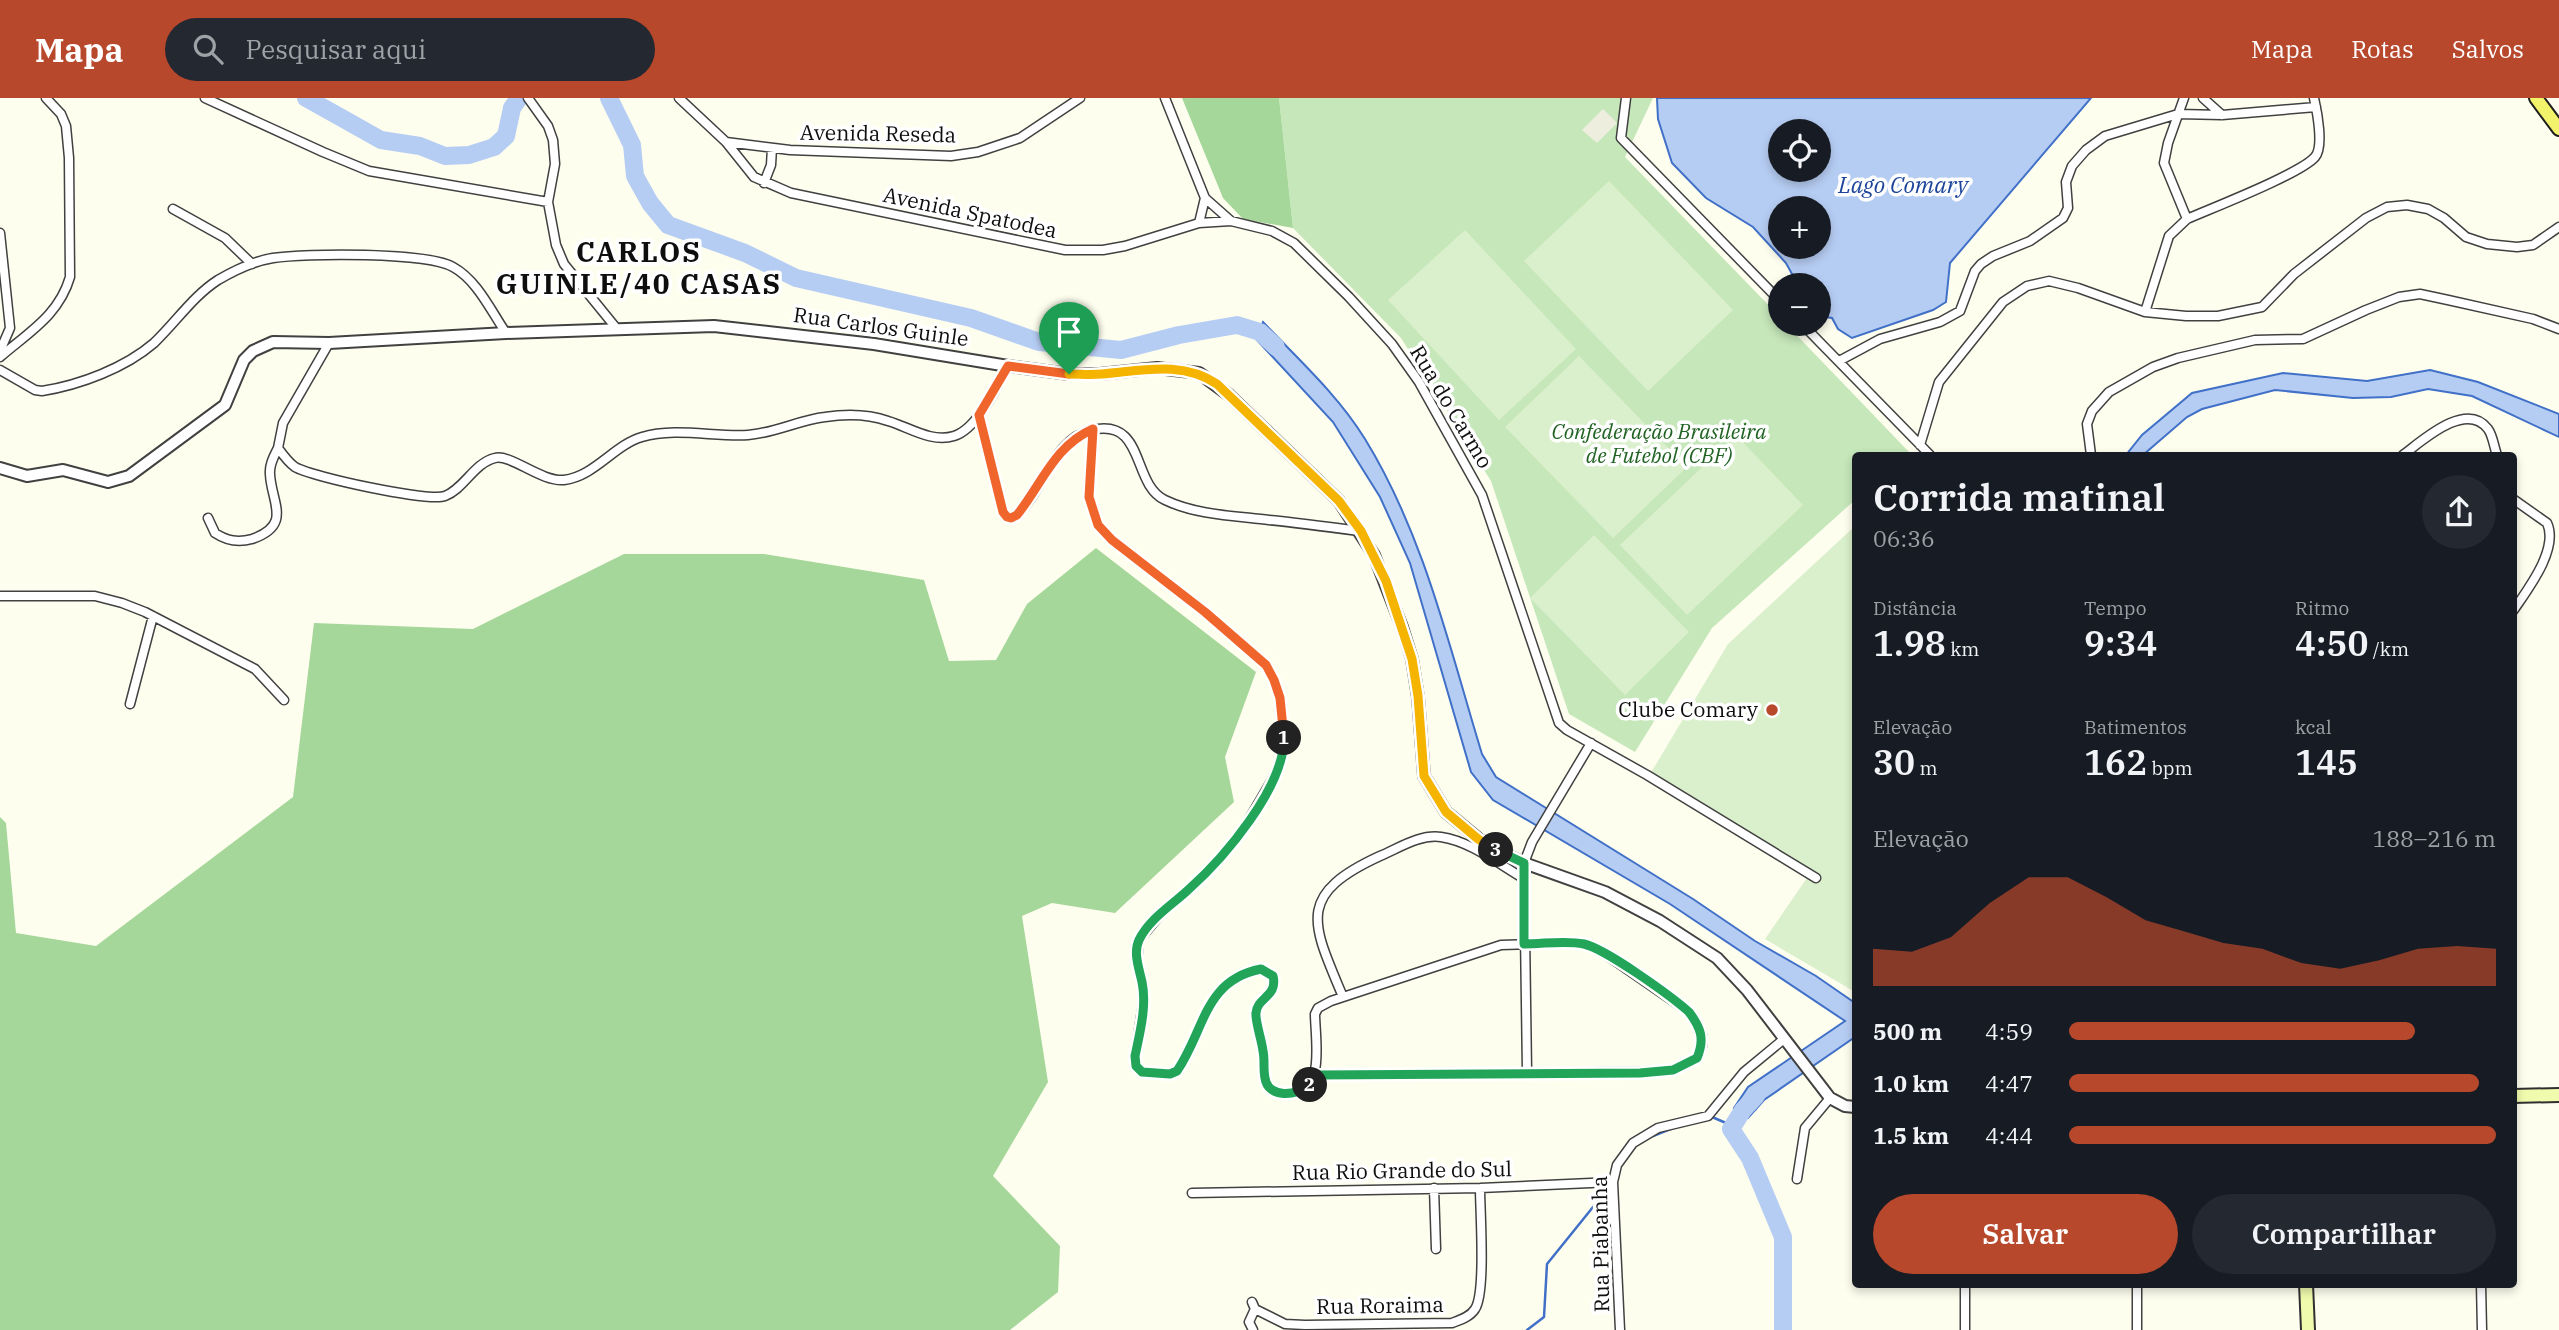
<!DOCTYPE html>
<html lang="pt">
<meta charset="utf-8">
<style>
:root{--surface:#171b24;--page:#242831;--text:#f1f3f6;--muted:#9ea1a6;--accent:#b8482c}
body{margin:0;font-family:"IBM Plex Serif",serif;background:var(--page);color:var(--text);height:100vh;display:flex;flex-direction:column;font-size:26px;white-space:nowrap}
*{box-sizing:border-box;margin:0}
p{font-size:23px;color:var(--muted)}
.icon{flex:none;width:38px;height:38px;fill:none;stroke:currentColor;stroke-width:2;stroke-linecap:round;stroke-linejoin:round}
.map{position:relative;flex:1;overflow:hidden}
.panel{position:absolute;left:1852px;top:354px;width:665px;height:836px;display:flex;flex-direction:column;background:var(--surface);border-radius:7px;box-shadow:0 4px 10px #0003}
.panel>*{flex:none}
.fabs{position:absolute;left:1768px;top:21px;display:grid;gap:14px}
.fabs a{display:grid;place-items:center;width:63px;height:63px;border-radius:50%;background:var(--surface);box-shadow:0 4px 10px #0003;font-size:35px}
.pin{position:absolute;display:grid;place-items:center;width:60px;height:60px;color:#fff;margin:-72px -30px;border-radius:50% 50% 50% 0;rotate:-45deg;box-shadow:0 0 7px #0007}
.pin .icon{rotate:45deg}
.km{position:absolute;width:35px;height:35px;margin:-18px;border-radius:50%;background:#222;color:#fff;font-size:19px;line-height:35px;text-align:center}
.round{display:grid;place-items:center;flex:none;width:74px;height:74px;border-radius:37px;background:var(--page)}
.summary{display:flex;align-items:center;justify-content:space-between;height:119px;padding:0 21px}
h1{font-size:38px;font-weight:600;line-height:52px}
.stats{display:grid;grid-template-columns:repeat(3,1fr);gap:10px;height:119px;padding:7px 21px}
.stats div{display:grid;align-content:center}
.stats b{font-size:35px;font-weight:600}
.stats small{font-size:19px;font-weight:400}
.stats p{font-size:19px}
.chart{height:196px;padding:14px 21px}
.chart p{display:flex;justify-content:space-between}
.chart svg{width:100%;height:126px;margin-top:7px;fill:var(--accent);opacity:.7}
.primary-button{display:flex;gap:14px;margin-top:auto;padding:14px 21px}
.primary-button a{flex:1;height:80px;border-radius:42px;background:var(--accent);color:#fff;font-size:28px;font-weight:600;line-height:80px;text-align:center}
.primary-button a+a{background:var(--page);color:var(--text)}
ul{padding:0 21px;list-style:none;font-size:23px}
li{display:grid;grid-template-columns:112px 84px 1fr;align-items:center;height:52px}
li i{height:18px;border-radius:9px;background:var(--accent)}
header{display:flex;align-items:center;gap:42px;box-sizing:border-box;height:98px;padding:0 35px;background:var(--accent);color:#fff}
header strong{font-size:33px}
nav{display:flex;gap:38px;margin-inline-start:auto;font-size:24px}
.search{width:490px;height:63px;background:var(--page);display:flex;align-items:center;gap:18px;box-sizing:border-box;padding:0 24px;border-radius:38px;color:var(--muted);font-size:26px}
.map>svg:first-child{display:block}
.green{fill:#c6e7ba}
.forest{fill:#a6d79a}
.pitch{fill:#daefcb}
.plaza{fill:#eeeede}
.water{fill:#b6cdf3;stroke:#4070c7;stroke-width:2;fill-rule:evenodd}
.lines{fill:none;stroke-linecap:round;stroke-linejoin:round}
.stream{stroke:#4070c7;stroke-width:2.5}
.river{stroke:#b6cdf3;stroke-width:18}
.minor-casing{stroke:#414141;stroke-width:11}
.tertiary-casing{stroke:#414141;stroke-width:14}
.secondary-casing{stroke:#303030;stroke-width:16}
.primary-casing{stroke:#1f1f1f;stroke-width:16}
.minor{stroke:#fff;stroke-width:8}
.tertiary{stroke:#fff;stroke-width:10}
.secondary{stroke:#f1fbad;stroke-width:12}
.primary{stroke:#f2f26b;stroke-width:12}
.split-1-casing{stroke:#fff;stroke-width:14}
.split-2-casing{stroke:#fff;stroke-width:14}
.split-3-casing{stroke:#fff;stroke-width:14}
.split-4-casing{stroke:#fff;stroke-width:14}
.split-1{stroke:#f0652b;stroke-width:9}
.split-2{stroke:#22a559;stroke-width:9}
.split-3{stroke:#22a559;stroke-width:9}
.split-4{stroke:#f5b400;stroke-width:9}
.poi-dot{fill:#b8482c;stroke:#fff;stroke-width:2.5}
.labels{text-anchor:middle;stroke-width:7;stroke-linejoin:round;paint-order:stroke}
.street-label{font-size:21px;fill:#0e0e0e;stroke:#fff}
.park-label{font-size:21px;font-style:italic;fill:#216323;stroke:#fff}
.poi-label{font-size:21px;fill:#0e0e0e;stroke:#fff;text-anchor:end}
.water-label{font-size:23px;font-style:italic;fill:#1c449a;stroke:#fff}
.district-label{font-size:28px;font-weight:bold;letter-spacing:2px;fill:#0e0e0e;stroke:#fff}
</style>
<header>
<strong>Mapa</strong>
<div class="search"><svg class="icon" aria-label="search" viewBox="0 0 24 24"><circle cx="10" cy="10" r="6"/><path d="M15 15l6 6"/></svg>Pesquisar aqui</div>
<nav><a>Mapa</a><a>Rotas</a><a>Salvos</a></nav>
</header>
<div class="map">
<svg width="2559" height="1232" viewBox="0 0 2559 1232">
<rect width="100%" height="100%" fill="#fefeef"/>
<path class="green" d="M1279 0H1653L1625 59 1780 219V226H1786L1909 354 1905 357H1855V402L1712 530 1635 654 1569 616 1491 383 1401 240 1293 130Z"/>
<path class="forest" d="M1182 0H1279L1293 130 1243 121 1223 100Z
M1096 450 1256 574 1225 659 1234 704 1115 815 1052 805 1022 818 1048 984 993 1078 1060 1148 1058 1194 1010 1232H0V719L6 725 16 835 96 848 293 699 314 525 473 531 624 456H764L924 482 949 563 996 562 1027 506Z"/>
<path class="pitch" d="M1609 83 1733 212 1648 293 1524 163Z
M1465 132 1576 251 1499 322 1388 202Z
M1579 258 1687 369 1613 440 1505 329Z
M1736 337 1803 407 1687 517 1620 447Z
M1855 428V894L1765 841 1809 777 1649 678 1728 546Z
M1594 437 1689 534 1625 597 1530 500Z"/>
<path class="plaza" d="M1603 11 1617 25 1597 45 1582 32Z"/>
<path class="water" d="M1657 0H2091L1950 165 1946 204 1933 212 1852 240 1838 231 1832 220 1818 218V187H1798L1786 165 1753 129 1706 100 1672 65 1658 21ZM1818 33V72H1780V33ZM1818 110V149H1780V110Z
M1263 224C1298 261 1338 297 1365 341 1424 437 1449 548 1482 656L1496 679 1693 801 1755 843 1816 878 1855 905V939L1764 1002 1748 1020 1734 1010 1748 989 1845 923 1670 806 1493 702 1471 674 1410 465 1380 399 1333 324 1256 241Z
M2430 272 2478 284 2559 316V339L2472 298 2428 291 2391 299 2353 300 2275 292 2202 311 2187 319 2143 357H2126L2142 337 2192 295 2283 275 2367 283Z"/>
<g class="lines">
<path class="stream" d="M1712 1019 1726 1025 1731 1031
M1653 1038 1673 1030
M1527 1232 1544 1219 1547 1166 1610 1088"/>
<path class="river" d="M306 0 381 42 420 48 445 58 469 57 494 49 506 38 512 10 519 0
M609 0 632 47 635 78 650 105 668 127 745 155 796 180 971 220 1039 244 1121 252 1179 237 1237 227 1260 234 1276 249
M1756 998 1743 1012 1731 1031 1750 1060 1783 1139V1232"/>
<defs>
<path id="minor" d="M205 0 323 54 369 73 548 104
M528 0 548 28 553 42 555 66 548 104 556 147 564 166 617 231
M679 0 726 44 790 52 951 58 978 54 1020 40 1080 0
M1165 0 1205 100 1231 123 1272 133 1294 145 1349 199 1392 246 1419 284 1482 397 1559 625 1567 632 1647 677 1816 780
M1626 0 1621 40 1780 203
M2203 0 2222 17
M726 44 754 79 791 95 1065 152H1103L1125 148 1199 125 1205 100
M764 85 771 67 772 50
M173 111 225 140 252 166
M2187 121C2212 110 2300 76 2315 59 2324 49 2317 13 2314 0
M1199 125 1231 123
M0 135 10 230 0 253
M2145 214 2169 138 2187 121 2164 65 2168 45 2184 0
M1802 226 1930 357
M329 245 283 325 278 350C283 357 288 364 295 369 312 379 428 404 445 398 464 391 474 365 495 360 511 356 541 384 564 382 595 378 614 347 642 339 675 329 714 339 748 337 775 335 799 322 825 319 846 316 868 316 888 323 909 329 931 345 954 338 977 331 997 289 1008 268
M0 259C29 234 59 217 70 179L69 60 66 28 61 16 46 0
M1839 263 1880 241 1940 224 1960 213 1975 173 1981 166 1993 158 2030 143 2063 120 2068 110 2066 84 2072 68 2086 52 2105 38 2178 16 2222 17 2316 9
M0 272 35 292 42 293C80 287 125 270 154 245 176 224 193 198 218 182 235 172 254 163 273 160 305 155 427 154 453 169 477 182 491 213 506 235
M979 317 1003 414 1007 419 1011 420C1041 405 1049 341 1092 332 1146 320 1131 386 1165 402 1196 417 1236 418 1269 422 1299 425 1329 429 1359 433
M1093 331 1089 399 1098 427 1112 442 1205 515 1266 567 1274 582 1280 601 1284 632 1281 662 1272 682 1238 740 1188 792 1160 817 1139 842 1137 862 1144 900 1135 958 1136 968 1142 973C1151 975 1166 979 1174 974 1181 971 1184 963 1187 957 1206 918 1211 880 1261 871L1273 878C1278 899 1257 898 1256 914 1255 922 1261 943 1263 951 1267 968 1258 993 1282 995 1289 996 1297 995 1303 992 1323 982 1315 935 1315 916L1318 910 1331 903 1501 847 1571 845 1587 847 1605 856 1689 914 1698 927 1702 937V948L1697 960 1673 972 1640 974 1316 977
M1920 347 1939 284 2003 204 2027 188 2049 183 2078 190 2145 214 2186 218H2218L2262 209 2294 176 2366 120 2387 109 2407 107 2428 111 2444 120 2466 139 2487 146 2517 149 2533 147 2559 129
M2091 357 2087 326 2092 313 2109 294 2153 269 2178 260 2255 242 2303 241 2366 212 2399 199 2420 196 2448 202 2533 221 2559 231
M2403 357C2422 343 2466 302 2488 331 2493 338 2494 349 2497 357
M2513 401 2547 425C2559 451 2528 491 2513 513
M208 420 215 435C227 443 238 445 252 441 293 427 271 404 270 376 269 367 274 358 278 350
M0 498H95L122 505 145 514 255 571 284 602
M130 606 153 518
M1343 899C1312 825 1295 797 1380 758 1399 750 1420 736 1441 739 1470 743 1499 766 1523 780
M1527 974 1524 765 1532 744 1591 645
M1797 1081 1805 1030 1830 1000
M1434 1090 1436 1151
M1192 1095 1480 1090 1613 1084
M1965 1186V1232
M2137 1186V1232
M2481 1186 2482 1232
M1252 1204 1255 1211 1285 1226 1305 1227 1452 1225C1460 1222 1470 1219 1475 1211 1486 1195 1480 1113 1480 1090
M1253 1232 1249 1224 1255 1211
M1620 1232 1613 1084 1617 1067 1633 1045 1658 1030 1708 1018 1744 974 1784 941"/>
<path id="tertiary" d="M0 370 27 378 63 372 108 384 129 378 225 307 244 262 253 253 273 244 329 245 506 235 714 228 874 246 1008 268 1069 276H1100L1157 270 1199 275 1229 297 1339 403 1374 457 1402 529 1412 561 1418 599 1424 678 1446 714 1487 748 1524 765 1605 794 1660 823 1717 860 1747 892 1830 1000 1845 1008 1855 1009"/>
<path id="secondary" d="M2513 998 2559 997
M2306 1186 2308 1232"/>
<path id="primary" d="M2536 0 2559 31"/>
</defs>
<use href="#minor" class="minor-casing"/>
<use href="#tertiary" class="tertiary-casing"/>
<use href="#secondary" class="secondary-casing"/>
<use href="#primary" class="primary-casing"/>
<use href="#minor" class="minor"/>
<use href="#tertiary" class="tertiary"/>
<use href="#secondary" class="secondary"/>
<use href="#primary" class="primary"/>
</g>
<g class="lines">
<defs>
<path id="split-1" d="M1069 276 1008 268 979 317 1003 414 1007 419 1011 420 1017 417C1042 386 1054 348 1093 331L1089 399 1098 427 1112 442 1205 514 1266 567 1274 582 1280 600 1284 640"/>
<path id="split-2" d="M1284 640C1284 690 1224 760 1188 792 1172 807 1149 821 1139 842 1133 855 1139 870 1142 884 1147 908 1140 934 1135 958L1136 968 1142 974 1170 976 1177 973C1205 932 1204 882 1261 871L1273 878C1278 899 1257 899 1256 915 1255 923 1262 943 1263 953 1265 962 1263 971 1265 980 1268 1001 1297 998 1310 987"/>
<path id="split-3" d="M1310 987 1315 977 1640 975 1673 972 1697 960C1705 941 1701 930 1689 914 1671 898 1606 851 1584 846 1565 842 1544 846 1524 846V765L1496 752"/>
<path id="split-4" d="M1069 276C1080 276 1091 277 1102 276 1141 273 1182 262 1217 286L1339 403 1361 433 1386 483 1412 561 1418 598 1424 678 1446 714 1478 741 1496 752"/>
</defs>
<use href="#split-1" class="split-1-casing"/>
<use href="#split-2" class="split-2-casing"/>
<use href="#split-3" class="split-3-casing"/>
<use href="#split-4" class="split-4-casing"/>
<use href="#split-1" class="split-1"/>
<use href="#split-2" class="split-2"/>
<use href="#split-3" class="split-3"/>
<use href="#split-4" class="split-4"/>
</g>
<circle class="poi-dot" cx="1772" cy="612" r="7"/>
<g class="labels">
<g class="street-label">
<text transform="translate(878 36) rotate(1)" y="7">Avenida Reseda</text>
<text transform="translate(970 115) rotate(12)" y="7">Avenida Spatodea</text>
<text transform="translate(881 229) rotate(8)" y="7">Rua Carlos Guinle</text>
<text transform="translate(1451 309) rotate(59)" y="7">Rua do Carmo</text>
<text transform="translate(1402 1073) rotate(-1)" y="7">Rua Rio Grande do Sul</text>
<text transform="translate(1601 1146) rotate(-91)" y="7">Rua Piabanha</text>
<text transform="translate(1380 1208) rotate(-1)" y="7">Rua Roraima</text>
</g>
<g class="park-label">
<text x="1659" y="341">Confederação Brasileira<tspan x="1659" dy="24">de Futebol (CBF)</tspan></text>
</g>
<g class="poi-label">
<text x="1758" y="619">Clube Comary</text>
</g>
<g class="water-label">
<text x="1903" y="95">Lago Comary</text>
</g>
<g class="district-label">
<text x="639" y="164">CARLOS<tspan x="639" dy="32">GUINLE/40 CASAS</tspan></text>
</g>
</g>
</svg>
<div class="fabs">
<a><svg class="icon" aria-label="locate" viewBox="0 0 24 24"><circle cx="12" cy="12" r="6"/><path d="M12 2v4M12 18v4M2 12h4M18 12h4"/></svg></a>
<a>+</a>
<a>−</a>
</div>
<div class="pin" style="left:1069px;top:276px;background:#1e9e55"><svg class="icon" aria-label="arrive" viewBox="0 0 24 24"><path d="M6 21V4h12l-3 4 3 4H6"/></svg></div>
<b class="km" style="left:1284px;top:640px">1</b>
<b class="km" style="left:1310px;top:987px">2</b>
<b class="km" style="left:1496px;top:752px">3</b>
<section class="panel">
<div class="summary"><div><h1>Corrida matinal</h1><p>06:36</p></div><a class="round"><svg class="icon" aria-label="share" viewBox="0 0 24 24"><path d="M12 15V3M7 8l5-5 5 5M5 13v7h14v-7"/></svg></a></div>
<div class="stats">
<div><p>Distância</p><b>1.98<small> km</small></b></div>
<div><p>Tempo</p><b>9:34</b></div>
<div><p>Ritmo</p><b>4:50<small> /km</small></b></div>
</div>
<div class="stats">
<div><p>Elevação</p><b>30<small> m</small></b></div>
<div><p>Batimentos</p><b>162<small> bpm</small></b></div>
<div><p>kcal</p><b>145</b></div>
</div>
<div class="chart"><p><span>Elevação</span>188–216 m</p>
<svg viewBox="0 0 160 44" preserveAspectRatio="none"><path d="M0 44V31L10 32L20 27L30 15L40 6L50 6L60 13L70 21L80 25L90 29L100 31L110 36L120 38L130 35L140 31L150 30L160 31V44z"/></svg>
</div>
<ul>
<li><b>500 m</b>4:59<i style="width:81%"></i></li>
<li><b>1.0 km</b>4:47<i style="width:96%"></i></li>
<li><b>1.5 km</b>4:44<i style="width:100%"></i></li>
</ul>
<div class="primary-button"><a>Salvar</a><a>Compartilhar</a></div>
</section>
</div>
